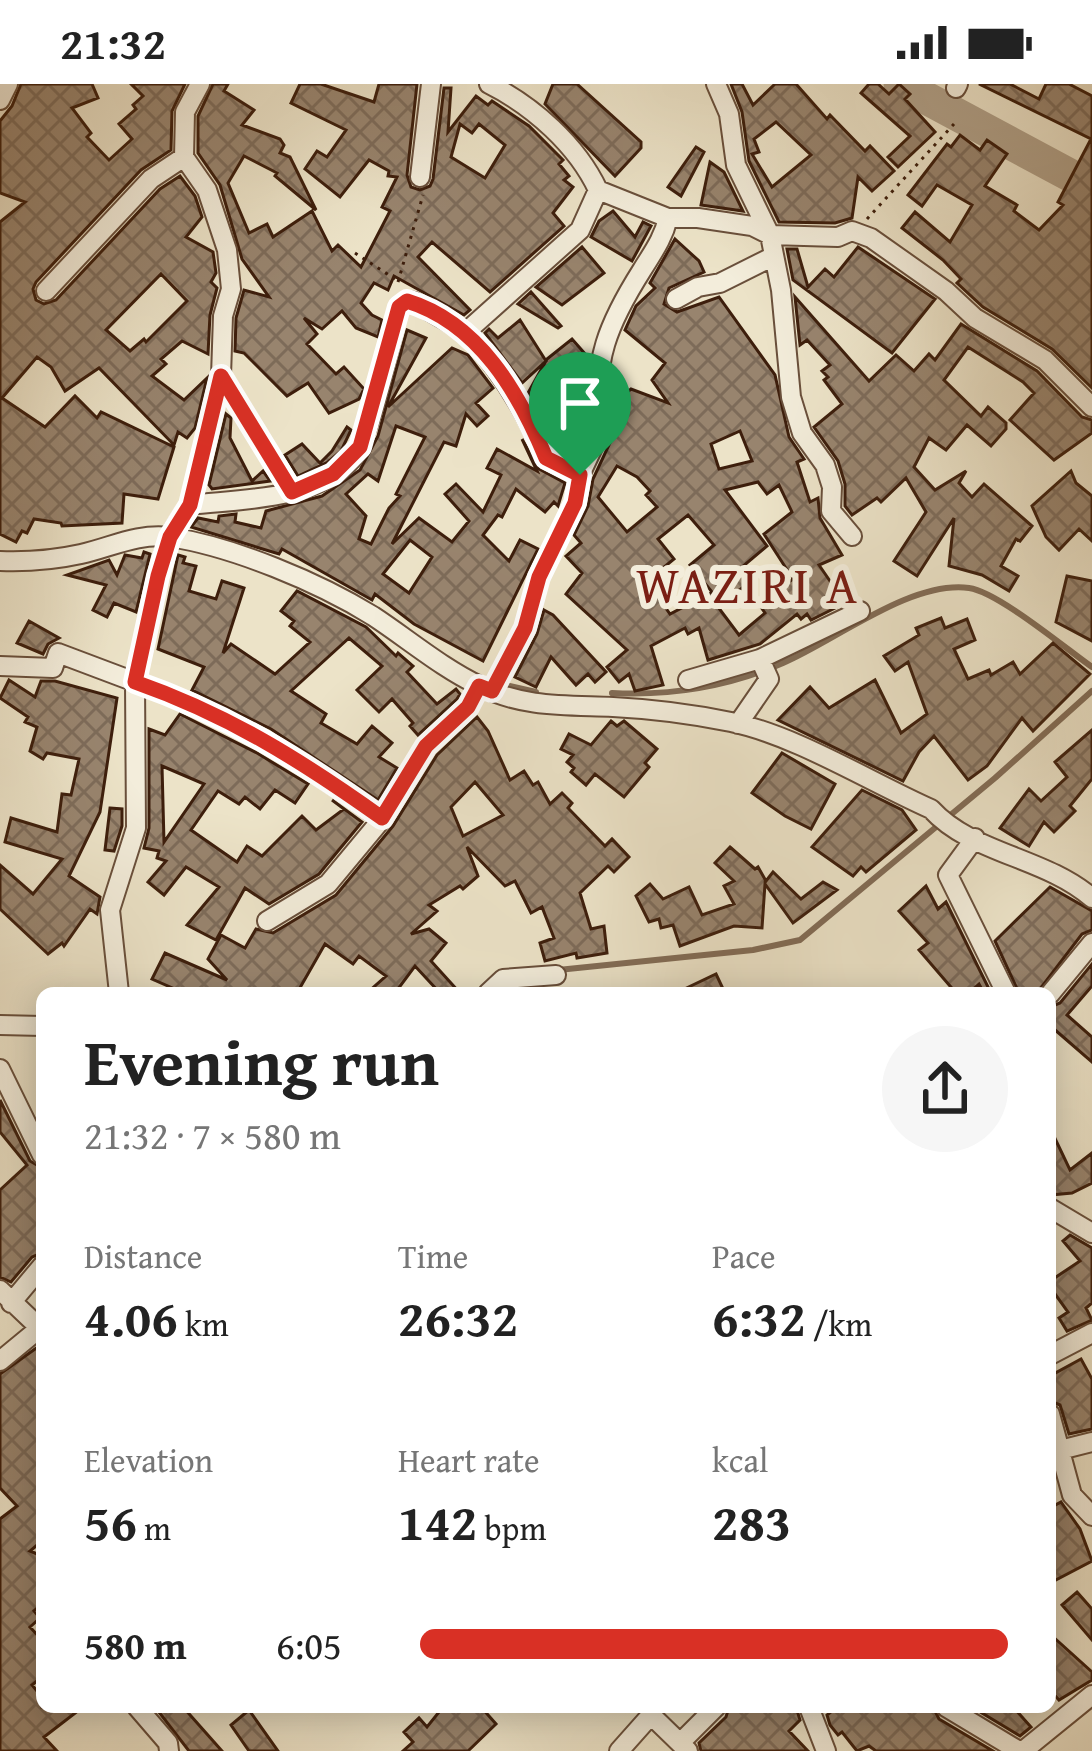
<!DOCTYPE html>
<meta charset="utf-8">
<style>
:root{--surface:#fff;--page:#f6f6f6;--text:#222;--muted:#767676;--accent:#d93025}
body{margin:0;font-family:"Gentium Book Plus",serif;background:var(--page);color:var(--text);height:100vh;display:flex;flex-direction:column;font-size:45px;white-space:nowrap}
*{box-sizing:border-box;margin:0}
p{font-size:39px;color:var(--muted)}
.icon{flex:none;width:66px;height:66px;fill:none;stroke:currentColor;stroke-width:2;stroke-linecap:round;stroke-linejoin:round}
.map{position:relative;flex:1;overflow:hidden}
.sheet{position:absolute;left:36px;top:903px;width:1020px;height:726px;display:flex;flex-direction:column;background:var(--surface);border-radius:18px;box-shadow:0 6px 30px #0003}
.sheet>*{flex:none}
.pin{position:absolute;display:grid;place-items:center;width:102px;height:102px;color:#fff;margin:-123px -51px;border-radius:50% 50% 50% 0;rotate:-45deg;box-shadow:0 0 12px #0007}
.pin .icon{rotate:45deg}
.round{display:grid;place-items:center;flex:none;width:126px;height:126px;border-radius:63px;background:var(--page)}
.head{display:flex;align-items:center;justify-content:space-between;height:204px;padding:0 48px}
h1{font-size:66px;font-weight:700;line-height:90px}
.stats{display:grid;grid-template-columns:repeat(3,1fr);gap:18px;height:204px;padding:12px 48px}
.stats div{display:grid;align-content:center}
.stats b{font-size:51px;font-weight:700}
.stats small{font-size:33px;font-weight:400}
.stats p{font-size:33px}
ul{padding:0 48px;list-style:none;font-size:39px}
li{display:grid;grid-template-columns:192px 144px 1fr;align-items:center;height:90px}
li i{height:30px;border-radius:15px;background:var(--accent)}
.status{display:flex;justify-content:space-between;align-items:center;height:84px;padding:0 60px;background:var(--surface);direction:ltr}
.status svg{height:33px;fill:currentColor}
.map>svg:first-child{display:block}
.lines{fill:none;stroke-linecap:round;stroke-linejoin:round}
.stream{stroke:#826c56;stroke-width:6}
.river{stroke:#b0a088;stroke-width:33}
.building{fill:url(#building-cross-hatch);stroke:#3d1e0c;stroke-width:3;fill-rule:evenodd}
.minor-casing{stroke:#694f3b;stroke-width:22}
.path{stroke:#3d1e0c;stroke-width:3;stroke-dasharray:3 6;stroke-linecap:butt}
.minor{stroke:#f3eddb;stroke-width:18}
.route-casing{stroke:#fff;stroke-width:24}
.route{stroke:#d93025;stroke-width:15}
.labels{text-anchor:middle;stroke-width:12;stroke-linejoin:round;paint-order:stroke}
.neighbourhood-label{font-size:51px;letter-spacing:3px;fill:#7a1f14;stroke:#f3eddb}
</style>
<div class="status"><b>21:32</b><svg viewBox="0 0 49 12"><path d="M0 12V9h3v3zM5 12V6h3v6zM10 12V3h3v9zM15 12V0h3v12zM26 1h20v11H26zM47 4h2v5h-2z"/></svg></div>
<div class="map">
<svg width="1092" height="1667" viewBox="0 0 1092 1667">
<defs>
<pattern id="building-cross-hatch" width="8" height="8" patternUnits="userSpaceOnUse" patternTransform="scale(3)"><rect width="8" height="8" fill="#98846e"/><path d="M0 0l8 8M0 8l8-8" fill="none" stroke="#7d6b59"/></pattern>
</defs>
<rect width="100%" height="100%" fill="#ece3c8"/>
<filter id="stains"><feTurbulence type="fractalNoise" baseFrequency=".00167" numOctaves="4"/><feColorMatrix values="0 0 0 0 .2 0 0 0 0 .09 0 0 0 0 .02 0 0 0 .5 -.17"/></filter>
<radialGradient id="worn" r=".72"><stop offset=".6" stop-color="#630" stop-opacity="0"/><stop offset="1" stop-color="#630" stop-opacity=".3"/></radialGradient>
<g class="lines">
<path class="stream" d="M505 601 536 608
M612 609C671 612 728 603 783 579 835 557 911 496 969 504 998 508 1065 564 1092 583
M558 886 753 866 800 856 995 694 1092 607"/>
<path class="river" d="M900 0 1092 103"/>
</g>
<path class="building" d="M21 0H92L98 14 72 24 91 49 87 53 109 76 132 55 119 40 136 25 133 21 143 12 131 0H185L172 27 171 66 141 86 36 198 33 205 36 216 44 220 56 216 160 105 180 92 195 112 202 133 186 153 213 168 216 189 211 198 217 204 210 231 208 270 182 257 161 275 166 280 152 292 184 316 207 294 195 344 187 354 178 348 174 361 99 284 65 307 51 283 37 273 2 314 45 343 75 312 97 334 101 328 174 363 158 415 124 410 122 439 62 442 61 439 34 435 27 449 22 447 16 458 0 450V138L25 118 0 109V37L12 22ZM161 190 187 217 146 258 144 255 130 267 106 246Z
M213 0H228L224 7 254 26 242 41 280 55 284 61 280 69 290 73 316 126 275 92 277 89 244 72 228 99 249 149 267 140 273 153 312 127 332 167 338 161 361 183 390 127 382 123 397 93 388 92 389 87 369 76 340 113 305 85 317 67 327 73 346 46 291 19 300 0H321L374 18 379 0H417L407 91 411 103 420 106 430 102 433 95 444 4H451L448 48 476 12 488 21 492 17 529 42 563 76 559 80 569 92 564 96 573 103 553 129 564 142 490 208 432 158 418 173 470 226 464 231 394 192 388 206 374 199 361 219 372 231 382 236 378 253 356 244 342 227 322 245 304 234 317 250 307 260 336 290 344 283 364 305 359 315 329 329 308 299 287 312 244 269 235 267 236 234 244 206 269 213 242 175 220 101 198 69V32ZM460 40 472 49 479 40 505 61 485 94 451 73Z
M553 0H577L641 58V64L615 92 545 20Z
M731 0H742L753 21 775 0H796L827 35 830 31 865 67 870 62 894 87 872 107 858 93 852 134 835 139 779 138 749 77 742 28ZM776 38 811 71 772 103 752 70 759 68 754 55Z
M869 0H878L889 10 899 0 910 10 905 15 935 48 898 83 888 73 910 52 861 9Z
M979 0H1010L1039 15 1046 0H1069L1092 12V304L1052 265 983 223 957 199 961 195 943 176 902 144 915 128 950 158 972 121 937 101 922 122 908 111 947 60 951 63 960 51 980 66 987 56 1007 70 985 102 1017 121 1014 127 1039 146 1063 121 1058 118 1091 55Z
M696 63 704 68 681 112 668 103Z
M710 78 724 88 743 127 701 121Z
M613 127 635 153 643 138 651 142 632 177 591 153 599 137Z
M675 155 699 177 704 188 669 204 664 220 677 228 719 213 775 291 789 353 804 375 797 378 810 418 818 414 820 434 842 471 819 481 845 519 811 536 807 530 801 535 797 530 760 560 708 576 699 544 688 550 685 544 651 562 663 601 635 607 629 590 619 598 607 583 627 566 566 510 582 489 566 472 581 459 574 451 588 422 593 395 616 346V332L626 309 631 305 668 319 652 296 665 279 625 246 636 222 655 204 650 199ZM740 347 752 377 719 385 711 360ZM617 382 637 393 650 407 646 411 657 423 627 448 598 413ZM758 398 767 410 779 401 792 428 764 450 793 495 758 519 765 529 739 551 718 523 751 497 742 483 767 462 725 406ZM688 431 714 461 690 481 712 508 670 530 647 497 674 475 658 455Z
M582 163 604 189 562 221 536 203Z
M858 163 935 215 892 269 793 196 787 165H797L808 203 825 185 834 193Z
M531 208 561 242 558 244 518 220Z
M795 213 869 297 896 271 914 287 929 270 935 276 961 240 1037 287 1082 333 1092 336V349L1054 376 1010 336 1034 309 1023 298 968 263 944 296 981 332 988 323 1006 339V345L991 362 967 341 946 366 929 354 914 383 935 406 966 387 959 399 972 413 984 400 1032 442 1020 457 1016 455 1001 482 1018 492 1009 507 982 491 949 482 954 434 917 492 894 477 926 428 906 394 881 418 877 414 852 431 845 422V400L838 377 814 343 842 320 824 296 828 293 822 287 830 281 807 256 800 261Z
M520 236 546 277 522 299 485 249 489 245 498 254Z
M407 246 426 254 388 323 452 264 468 271 493 304 476 319 488 332 477 342 466 330 456 362 444 358 392 460 419 434 452 458 469 437 445 410 456 400 483 428 501 391 487 384 497 365 537 387 522 355 539 385 565 399 558 422 554 418 545 428 516 405 502 433 498 431 483 451 509 477 520 456 538 465 483 577 414 540 375 510 372 516 282 465 279 470 191 443 198 434 218 438 219 432 236 430 235 438 261 444 266 427 322 412 360 386 378 352ZM396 342 425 353 396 410 400 412 389 424 371 460 359 455 366 432 346 410 368 390 378 397ZM410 456 432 473 409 509 383 490Z
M572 255 587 272 576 281 586 293V312L547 343 528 309 547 275Z
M226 330 231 334 230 354 252 397 263 387 270 397 212 405 209 401Z
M347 343 351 346 341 367 328 378 298 392 285 371 302 360 320 379 332 367Z
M1071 387 1076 399 1092 412V457L1079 445 1059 466 1046 453 1032 422Z
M144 468 150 470 136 528 114 519 107 533 93 526 106 501 67 491 109 476 117 491 125 471 142 474Z
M178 471 185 473 183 479 196 482 189 507 216 515 222 497 244 504 223 569 231 560 275 590 310 558 290 542 294 537 281 527 297 507 366 543 396 572 398 569 413 582 407 588 437 620 456 605 460 610 457 615 418 651 410 642 413 639 392 615 379 628 357 606 382 582 349 554 291 607 326 630 321 639 357 660 372 642 392 659 379 673 397 684 378 716 271 645 192 606 204 583 158 565Z
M1067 492 1092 497V557L1056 538Z
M544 526 553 531 606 588 595 598 588 590 576 601 551 573 536 603 515 593 537 550Z
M941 534 945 544 967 535 975 556 954 565 968 595 989 586 991 591 1013 578 1020 590 1053 559 1090 590 1033 647 1022 634 987 682 968 696 934 652 919 668 903 697 778 636 810 603 829 624 875 596 901 649 927 630 908 578 895 587 884 572 919 551 916 544Z
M29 537 59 554 48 560 43 570 17 559Z
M9 596 35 613 41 597H55L117 614 100 728 69 792 100 813 97 830 90 825 64 862 62 859 48 870 0 825V781L33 810 62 775 5 758 11 734 57 748 62 710 71 711 79 675 47 669 43 675 30 667 37 643 25 638 28 633 0 614Z
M180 630 257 669 308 700 295 719 275 706 260 725 245 713 239 720 218 707 191 746 237 778 247 762 262 772 302 732 316 746 344 725 332 716 362 738 319 790 269 820 245 804 216 856 187 841 219 803 186 783 164 811 148 798 166 777 157 774 159 767 144 764 149 744V645L165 651ZM162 682 204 700 164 758Z
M477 633 488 647 510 696 524 687 533 701 538 698 550 720 562 709 572 719 568 724 605 762 612 755 629 773 614 788 608 782 580 809 591 845 604 842 607 869 577 874 576 869 545 877 540 859 554 854 542 823 531 829 515 797 505 802 467 763 478 792 463 805 460 802 429 821 437 827 411 850 429 845 446 859 431 877 460 909H440L415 882 395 909H367L386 892 359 872 353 880 325 860 297 909H184L152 895 165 869 227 896 208 875 221 851 245 864 256 845 273 849 336 811 393 742 437 671ZM475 698 503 731 463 752 451 723Z
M611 637 617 642 624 637 657 665 645 679 649 683 624 713 595 690 586 701 571 688 574 684 567 678 573 671 561 665 569 650 591 661Z
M1092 646V695L1070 722 1075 727 1054 748 1044 738 1029 762 1000 744 1029 705 1041 717 1067 693 1055 678Z
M782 669 835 700 811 745 785 732 752 709Z
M862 706 902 726 916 746 866 788 861 783 853 792 812 763Z
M110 724 122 725V742L114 767 105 766Z
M730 763 755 785 758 783 766 797 773 788 801 815 823 798 837 806 793 839 765 800 762 844 734 842 680 862 673 841 661 844 659 835 649 838 636 812 650 800 663 815 689 803 702 831 734 820 724 802 734 797 715 779Z
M926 802 938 825 946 818 991 909H984L979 900 969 909H956L919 866 928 859 899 827Z
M1050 803 1092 827V846L1082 850 1037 909H1019L995 857Z
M1092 880V902L1067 931 1092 953V978L1054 945 1050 950V923L1060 919Z
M716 890 725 909H676Z
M0 1016 30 1077 42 1084V1169L32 1173 11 1198 0 1193V1106L27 1081 0 1048Z
M1050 1044 1070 1086 1092 1069V1099L1072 1109 1050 1111Z
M1070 1151 1092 1164V1219L1086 1224 1092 1236 1067 1247 1059 1234 1068 1228 1050 1203V1197L1080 1177 1063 1157Z
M42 1260V1457L30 1467 42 1472V1520L34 1527 40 1534 30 1543 42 1556V1593L32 1601 42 1613V1623H83L44 1653 57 1667H0V1435L17 1422 0 1404V1290Z
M1081 1275 1092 1295V1345L1069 1350 1060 1321 1050 1317V1292Z
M1061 1418 1080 1445 1092 1477 1050 1499V1424Z
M1077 1508 1092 1525V1556L1062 1521Z
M1050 1550 1092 1588V1596L1059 1616 1050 1606Z
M155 1623H183L222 1667H189Z
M443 1623H481L496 1640 468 1667H403L413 1658 404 1648 419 1634 427 1643Z
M729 1623H796L800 1636 789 1647 808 1667H701L699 1659 726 1633Z
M837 1623H933L939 1635 993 1667H876L869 1662 857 1667 842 1648 838 1651 830 1641 827 1631Z
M972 1623H1013L1031 1643 1020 1652Z
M249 1626 278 1667H249L231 1641Z"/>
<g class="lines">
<defs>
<path id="minor" d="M200 0 185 28 184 73 207 106 227 166 231 205 223 232 221 292 292 408
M489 0C533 22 577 61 598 106L668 134H698L752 142 770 151 838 153 852 147 871 154 946 207 975 234 1045 276 1092 323
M716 0 729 30 736 81 770 151 781 206 791 313 802 349 825 381 832 403 831 427 852 452
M956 4 958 0
M0 16 8 0
M420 93 431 0
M46 207 151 95 184 73
M676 215 698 203 720 199 774 172
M466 248C501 286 526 327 546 374L580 391
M190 421C241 415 313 417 351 376 370 355 390 255 399 223L407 217 414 218 466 248 580 146 598 106
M0 477C27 478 54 476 81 470 112 463 137 449 170 453 234 463 318 498 373 532 408 555 442 584 480 602 523 624 567 621 613 623 653 625 692 630 731 638 797 652 868 697 931 725 972 770 1045 773 1092 814
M0 582 53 584 58 569 135 598 158 492 169 453 190 421 221 292
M688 596 760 575 860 527
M492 607 525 544 539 493 575 419 580 391 604 340C588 282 611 235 642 186 653 168 663 155 668 134
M738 640 769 595 760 575
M975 754 948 791 1006 909
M267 837 328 800 382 735 426 662 468 623 479 602
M119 909 110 826 136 744 135 598C229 631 302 677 382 735
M488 909 503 895 556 891
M1050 910 1092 859
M0 941 42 942
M0 985 42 1071
M1050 1124 1092 1149
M0 1206 42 1246
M11 1219 42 1182
M1050 1271 1092 1249
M0 1277 40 1244
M1050 1330 1072 1411 1092 1432
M1060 1366 1092 1358
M137 1623 168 1659 169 1667
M809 1623 826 1667
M946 1623 1019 1667
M681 1658 716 1623
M619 1667 651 1631 688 1667
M1023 1667 1092 1611"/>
</defs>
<use href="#minor" class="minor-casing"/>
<path class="path" d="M867 135 954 40
M355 169 395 195
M398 198 423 111"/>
<use href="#minor" class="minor"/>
</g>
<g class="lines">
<defs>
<path id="route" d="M407 217C479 239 519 309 546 374L580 391 575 419 539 493 525 544 492 607 479 602 468 623 426 662 382 734C302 677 229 631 135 598L158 492 170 453 190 421 221 292 292 408 333 390 360 363 399 223Z"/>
</defs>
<use href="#route" class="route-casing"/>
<use href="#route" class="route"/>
</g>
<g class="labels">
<g class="neighbourhood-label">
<text x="748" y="519">WAZIRI A</text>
</g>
</g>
<rect width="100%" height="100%" filter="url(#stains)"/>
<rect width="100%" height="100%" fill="url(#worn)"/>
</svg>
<div class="pin" style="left:580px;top:391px;background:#1e9e55"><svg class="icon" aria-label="arrive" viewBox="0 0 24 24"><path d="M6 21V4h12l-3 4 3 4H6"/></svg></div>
<section class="sheet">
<div class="head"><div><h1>Evening run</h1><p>21:32 · 7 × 580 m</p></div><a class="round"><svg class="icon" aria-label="share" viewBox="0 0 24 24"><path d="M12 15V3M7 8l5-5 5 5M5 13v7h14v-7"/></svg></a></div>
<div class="stats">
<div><p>Distance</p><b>4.06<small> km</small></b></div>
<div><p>Time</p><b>26:32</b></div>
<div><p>Pace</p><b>6:32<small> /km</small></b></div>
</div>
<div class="stats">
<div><p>Elevation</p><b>56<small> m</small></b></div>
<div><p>Heart rate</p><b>142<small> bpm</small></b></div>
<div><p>kcal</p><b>283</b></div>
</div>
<ul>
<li><b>580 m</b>6:05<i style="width:100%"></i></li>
</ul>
</section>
</div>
